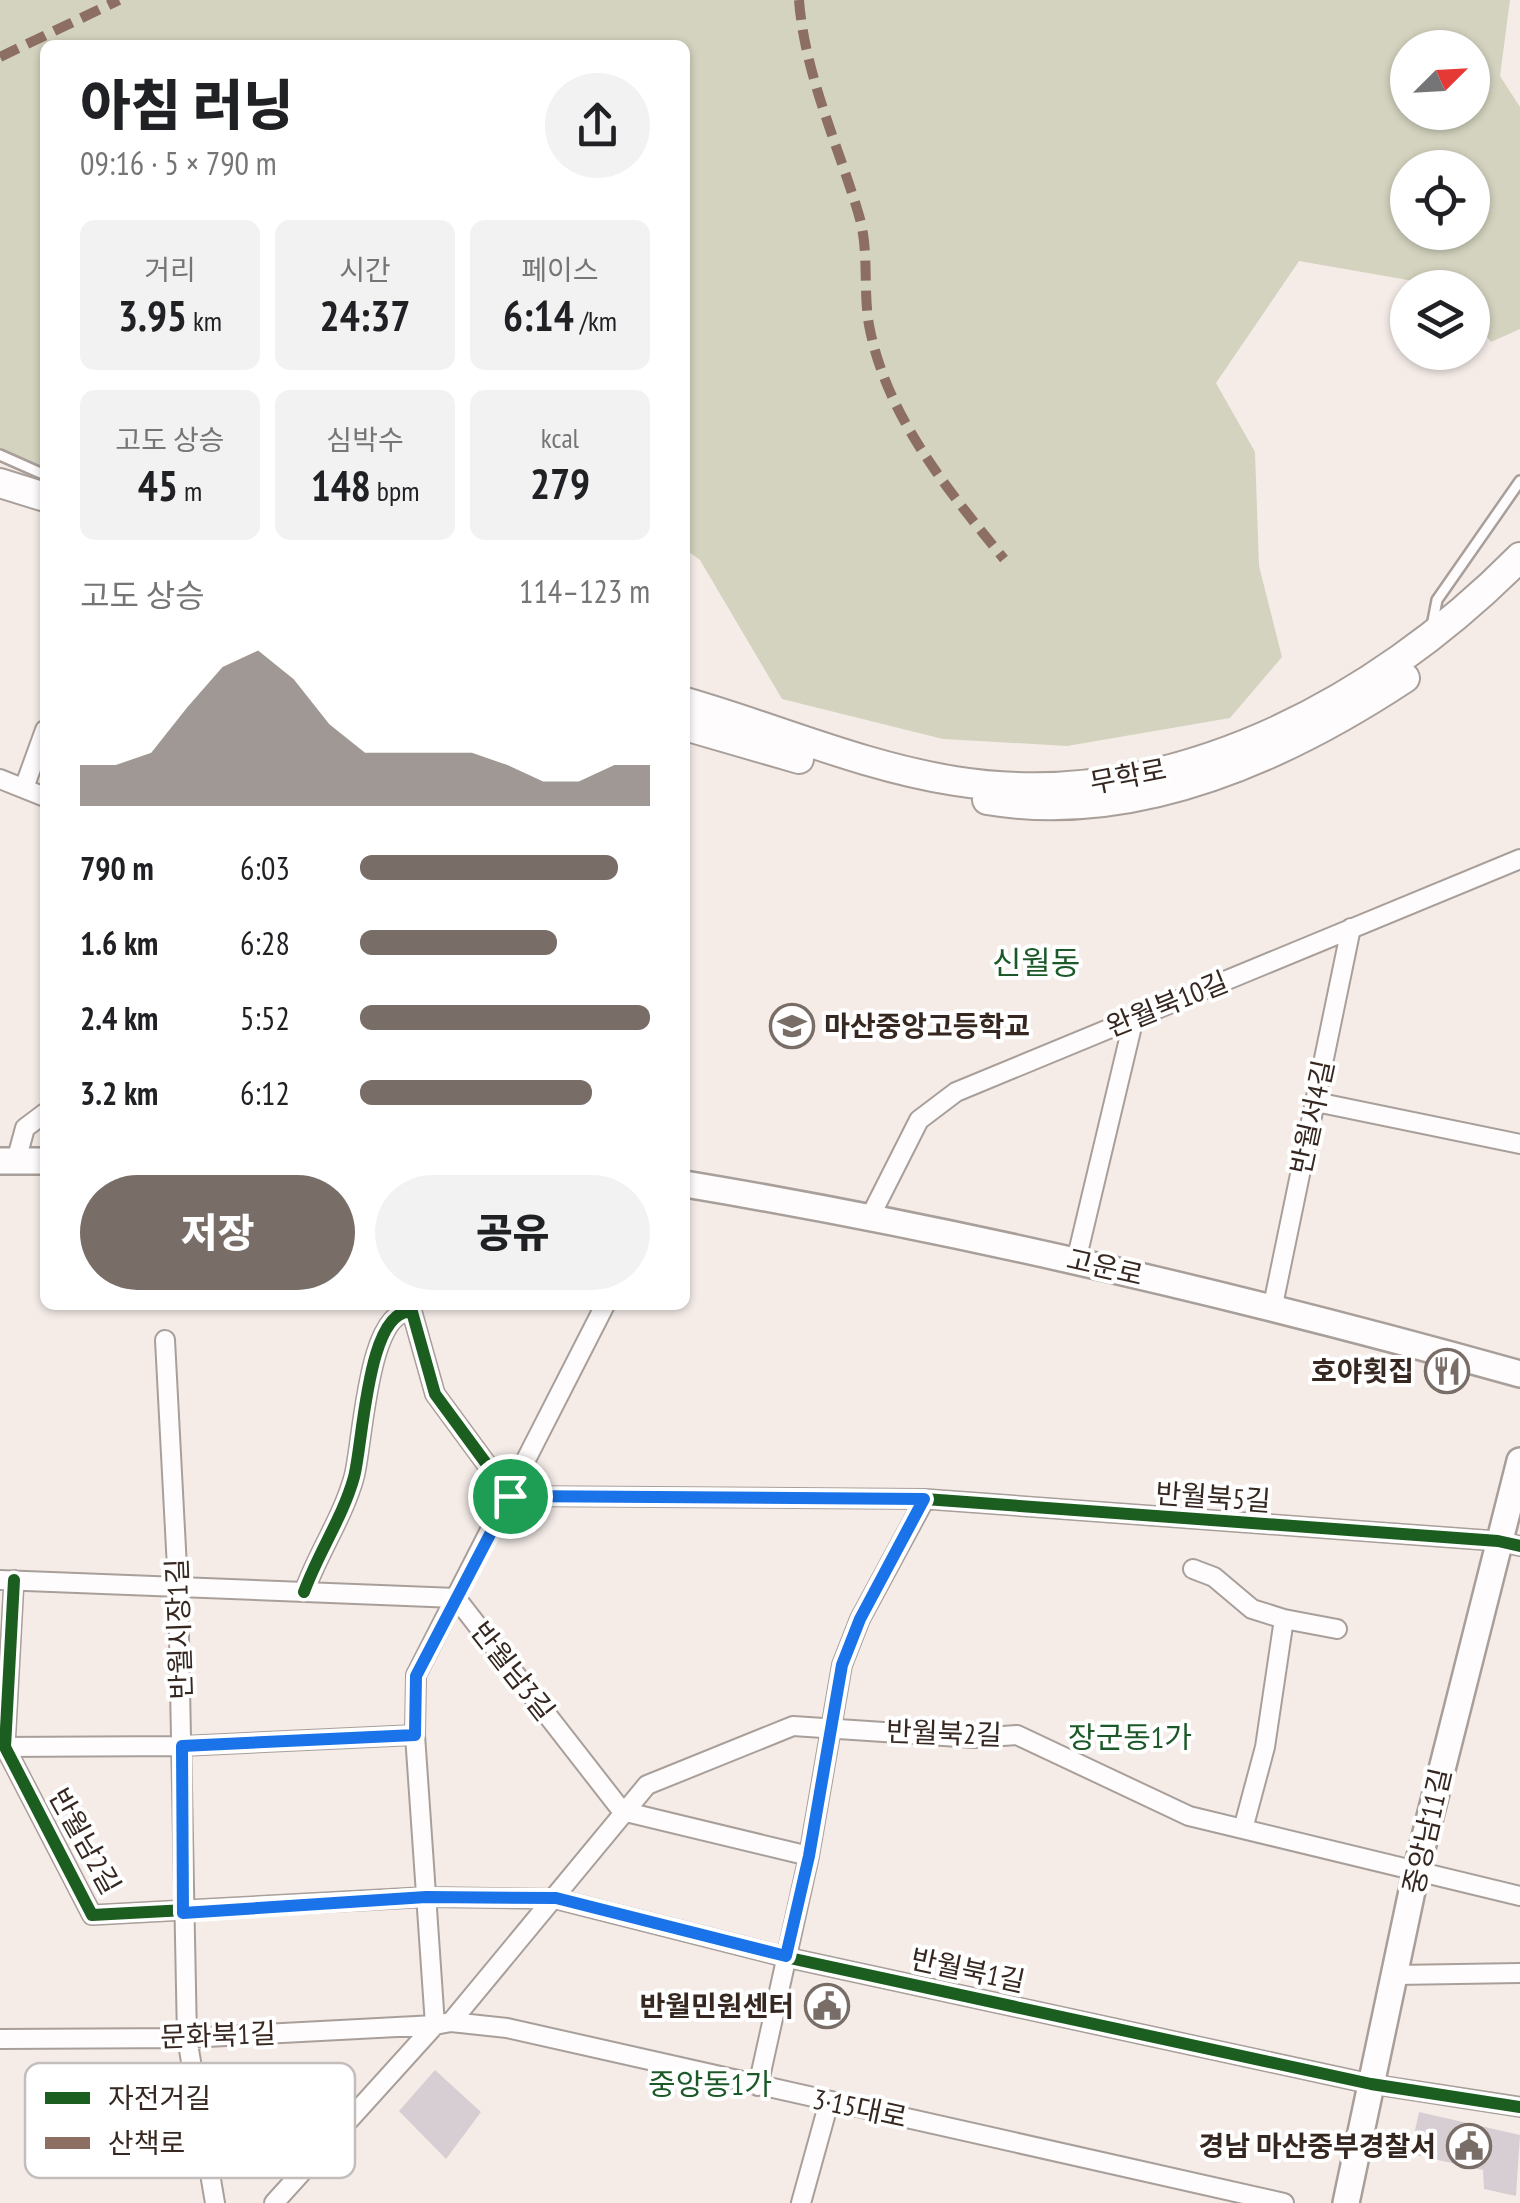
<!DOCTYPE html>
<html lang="ko">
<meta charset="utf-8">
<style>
:root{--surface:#fff;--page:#f2f2f2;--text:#202124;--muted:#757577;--accent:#796d67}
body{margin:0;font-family:"PT Sans Narrow","Noto Sans KR",sans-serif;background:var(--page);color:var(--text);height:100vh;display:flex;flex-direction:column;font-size:38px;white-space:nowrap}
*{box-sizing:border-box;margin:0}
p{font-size:32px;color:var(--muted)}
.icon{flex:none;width:55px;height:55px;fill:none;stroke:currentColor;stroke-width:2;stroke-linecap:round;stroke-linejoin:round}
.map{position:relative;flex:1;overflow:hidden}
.sheet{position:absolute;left:40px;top:40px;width:650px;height:1270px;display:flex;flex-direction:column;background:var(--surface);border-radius:15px;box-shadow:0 2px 8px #0004}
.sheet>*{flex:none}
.needle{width:65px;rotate:66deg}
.controls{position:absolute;left:1390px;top:30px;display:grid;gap:20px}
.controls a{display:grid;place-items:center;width:100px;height:100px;border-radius:50%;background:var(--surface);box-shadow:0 2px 8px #0004;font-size:50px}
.pin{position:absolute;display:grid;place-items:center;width:85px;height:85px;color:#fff;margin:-42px;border:5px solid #fff;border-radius:50%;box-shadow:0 2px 10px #0007}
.round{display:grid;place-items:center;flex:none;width:105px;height:105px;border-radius:52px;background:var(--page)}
.headline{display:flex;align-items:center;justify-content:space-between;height:170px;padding:0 40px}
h1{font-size:55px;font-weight:800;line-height:75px}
.figures{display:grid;grid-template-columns:repeat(3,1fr);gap:15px;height:170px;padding:10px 40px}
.figures div{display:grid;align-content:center;border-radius:15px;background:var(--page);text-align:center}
.figures b{font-size:42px;font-weight:800}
.figures small{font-size:28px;font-weight:400}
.figures p{font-size:28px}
.chart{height:280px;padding:20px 40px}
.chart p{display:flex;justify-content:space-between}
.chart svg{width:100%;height:180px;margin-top:10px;fill:var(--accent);opacity:.7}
.button{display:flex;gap:20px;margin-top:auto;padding:20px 40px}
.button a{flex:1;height:115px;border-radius:60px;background:var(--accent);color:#fff;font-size:40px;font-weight:800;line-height:115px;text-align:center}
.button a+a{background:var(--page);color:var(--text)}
ul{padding:0 40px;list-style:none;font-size:32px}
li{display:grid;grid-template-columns:160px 120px 1fr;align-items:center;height:75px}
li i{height:25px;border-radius:12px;background:var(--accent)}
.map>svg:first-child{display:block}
.forest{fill:#d3d3bf;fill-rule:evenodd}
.building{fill:#d6ced2}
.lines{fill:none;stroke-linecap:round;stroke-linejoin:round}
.service-casing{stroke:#a99f9a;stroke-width:14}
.minor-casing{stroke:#a99f9a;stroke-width:22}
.secondary-casing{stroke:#a99f9a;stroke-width:30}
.primary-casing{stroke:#a99f9a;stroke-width:32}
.service{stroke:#fefcfc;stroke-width:9}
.minor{stroke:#fefcfc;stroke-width:18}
.secondary{stroke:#fefcfc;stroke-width:25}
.primary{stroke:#fefcfc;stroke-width:28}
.quiet{stroke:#8d6e63;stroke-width:10;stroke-dasharray:20 10;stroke-linecap:butt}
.cycleway-casing{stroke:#fff;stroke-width:19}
.cycleway{stroke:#1b5e20;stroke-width:12}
.route-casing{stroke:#fff;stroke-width:20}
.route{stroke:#1a73e8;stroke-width:12}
.labels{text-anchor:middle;stroke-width:8;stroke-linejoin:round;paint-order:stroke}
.street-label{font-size:28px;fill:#362821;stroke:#fff}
.poi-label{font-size:28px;font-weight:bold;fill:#362821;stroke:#fff;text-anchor:end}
.neighbourhood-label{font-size:30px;fill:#1b5929;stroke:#fff}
.quarter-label{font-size:32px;fill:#1b5929;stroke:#fff}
.key{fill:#fff;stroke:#c3bebc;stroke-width:2.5}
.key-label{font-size:28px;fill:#362821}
</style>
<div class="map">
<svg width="1520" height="2203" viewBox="0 0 1520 2203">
<rect width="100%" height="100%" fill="#f5ece8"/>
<path class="forest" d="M0 0H1510L1500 76 1520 107V329L1491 342 1473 319 1472 288 1448 287 1299 261 1216 383 1255 452 1259 566 1282 657 1230 718 1067 746 943 739 782 699 700 560 685 549V45H45V470L0 455ZM1408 48H1472V112H1408ZM1408 168H1472V232H1408Z"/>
<path class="building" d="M435 2070 481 2112 446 2159 399 2111Z
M1419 2112 1520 2135 1516 2196 1484 2189 1483 2170 1416 2155 1420 2137 1414 2135Z"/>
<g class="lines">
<defs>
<path id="service" d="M0 455 45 475
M1432 626 1437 600 1520 481"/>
<path id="minor" d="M0 779 45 797
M24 788 45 730
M1316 1102 1520 1144
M16 1161 25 1128 45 1113
M871 1215 919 1120 956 1092 1520 859
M1076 1261 1134 1018
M1273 1305 1351 928
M165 1340 178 1587 187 2038 215 2203
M1193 1569 1214 1577 1252 1609 1284 1619
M0 1580 456 1598 622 1811 809 1856
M14 1580 5 1747 92 1915 426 1897 556 1899 785 1957 1371 2084 1520 2107
M304 1592C318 1553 343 1517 354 1477 363 1445 367 1307 412 1312L435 1394 510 1496 925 1499 1498 1541 1520 1546
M0 1747 182 1746 415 1735
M1243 1829 1265 1747 1284 1619 1337 1629
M1396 1975 1520 1973
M451 2022 647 1785 793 1726 974 1738 1017 1735 1189 1816 1520 1896
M0 2039 187 2038 435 2025 415 1735 416 1675 605 1305
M758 2086 809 1856 842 1665 860 1619 925 1499
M274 2203 435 2025 451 2022 507 2028 1284 2203
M801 2203 829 2102"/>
<path id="secondary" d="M0 1161H45
M685 1184C967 1231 1244 1297 1520 1374
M1346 2203 1416 1872 1520 1461"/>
<path id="primary" d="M0 483 45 497
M685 702C776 728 861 766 955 781 1167 815 1375 704 1520 557
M685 726 799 759
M987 800C1136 825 1284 758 1405 678"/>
</defs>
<use href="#service" class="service-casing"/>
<use href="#minor" class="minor-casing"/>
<use href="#secondary" class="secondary-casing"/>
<use href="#primary" class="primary-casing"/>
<use href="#service" class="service"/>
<use href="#minor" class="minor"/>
<use href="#secondary" class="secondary"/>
<use href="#primary" class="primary"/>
<path class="quiet" d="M799 0C805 77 839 146 860 219 869 253 863 290 869 325 886 416 947 489 1004 559
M0 57 119 0"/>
<defs>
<path id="cycleway" d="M14 1580 5 1747 92 1915 426 1897 556 1899 785 1957 1371 2084 1520 2107
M304 1592C318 1553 343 1517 354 1477 363 1445 367 1307 412 1312L435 1394 510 1496 925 1499 1498 1541 1520 1546"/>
</defs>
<use href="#cycleway" class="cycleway-casing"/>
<use href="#cycleway" class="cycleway"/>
</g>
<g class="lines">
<defs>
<path id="route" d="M510 1496 924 1499 860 1619 842 1665 809 1856 786 1956 556 1898 426 1897 183 1913 182 1746 415 1735 416 1676Z"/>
</defs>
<use href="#route" class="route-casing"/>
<use href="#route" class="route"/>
</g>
<defs>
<symbol id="school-ring" viewBox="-11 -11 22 22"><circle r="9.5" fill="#fff" stroke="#796d67" stroke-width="1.5"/><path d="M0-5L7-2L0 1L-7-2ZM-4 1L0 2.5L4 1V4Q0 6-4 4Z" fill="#796d67"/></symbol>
<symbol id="restaurant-ring" viewBox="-11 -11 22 22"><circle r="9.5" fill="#fff" stroke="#796d67" stroke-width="1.5"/><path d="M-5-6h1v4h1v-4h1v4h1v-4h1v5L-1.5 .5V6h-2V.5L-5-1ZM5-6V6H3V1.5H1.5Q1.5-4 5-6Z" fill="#796d67"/></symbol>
<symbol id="civic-ring" viewBox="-11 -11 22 22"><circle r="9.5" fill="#fff" stroke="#796d67" stroke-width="1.5"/><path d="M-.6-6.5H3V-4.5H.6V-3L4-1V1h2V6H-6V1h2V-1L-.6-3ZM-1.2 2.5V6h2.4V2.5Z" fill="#796d67"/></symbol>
</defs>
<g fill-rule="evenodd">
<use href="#school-ring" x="767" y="1001" width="50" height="50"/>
<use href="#restaurant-ring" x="1422" y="1346" width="50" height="50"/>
<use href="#civic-ring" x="802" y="1981" width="50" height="50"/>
<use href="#civic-ring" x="1444" y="2121" width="50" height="50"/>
</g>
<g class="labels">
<g class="street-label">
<text transform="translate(1128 776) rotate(-11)" y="10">무학로</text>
<text transform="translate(1167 1004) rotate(-22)" y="10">완월북10길</text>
<text transform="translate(1312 1117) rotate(-78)" y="10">반월서4길</text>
<text transform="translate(1105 1267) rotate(13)" y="10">고운로</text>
<text transform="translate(1213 1497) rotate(4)" y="10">반월북5길</text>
<text transform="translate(179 1629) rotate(-92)" y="10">반월시장1길</text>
<text transform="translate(513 1671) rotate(52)" y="10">반월남3길</text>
<text transform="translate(944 1733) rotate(2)" y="10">반월북2길</text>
<text transform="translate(1427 1831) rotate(-77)" y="10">중앙남11길</text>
<text transform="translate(85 1841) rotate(61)" y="10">반월남2길</text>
<text transform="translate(968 1970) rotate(12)" y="10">반월북1길</text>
<text transform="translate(218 2035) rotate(-2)" y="10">문화북1길</text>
<text transform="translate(860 2108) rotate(12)" y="10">3·15대로</text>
</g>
<g class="poi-label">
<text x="824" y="1036" text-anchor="start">마산중앙고등학교</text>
<text x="1414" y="1381">호야횟집</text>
<text x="794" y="2016">반월민원센터</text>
<text x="1436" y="2156">경남 마산중부경찰서</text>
</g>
<g class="neighbourhood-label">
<text x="1130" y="1748">장군동1가</text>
<text x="710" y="2095">중앙동1가</text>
</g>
<g class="quarter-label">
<text x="1036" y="974">신월동</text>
</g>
</g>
<rect x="25" y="2063" width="330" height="115" rx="15" class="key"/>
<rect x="45" y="2092" width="45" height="12" fill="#1b5e20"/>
<rect x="45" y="2137" width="45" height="12" fill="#8d6e63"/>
<g class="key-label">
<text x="108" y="2108">자전거길</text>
<text x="108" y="2153">산책로</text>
</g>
</svg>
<div class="controls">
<a><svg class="needle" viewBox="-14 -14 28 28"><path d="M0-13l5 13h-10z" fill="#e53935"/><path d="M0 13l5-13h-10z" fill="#757577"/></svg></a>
<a><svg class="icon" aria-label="locate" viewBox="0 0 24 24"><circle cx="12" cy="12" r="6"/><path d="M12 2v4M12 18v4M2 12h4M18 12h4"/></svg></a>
<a><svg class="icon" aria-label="layers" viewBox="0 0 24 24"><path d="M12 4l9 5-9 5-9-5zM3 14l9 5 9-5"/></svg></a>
</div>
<div class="pin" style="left:510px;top:1496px;background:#1e9e55"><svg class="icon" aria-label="arrive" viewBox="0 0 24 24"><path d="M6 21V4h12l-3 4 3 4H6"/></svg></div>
<section class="sheet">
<div class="headline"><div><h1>아침 러닝</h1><p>09:16 · 5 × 790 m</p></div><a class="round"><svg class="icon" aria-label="share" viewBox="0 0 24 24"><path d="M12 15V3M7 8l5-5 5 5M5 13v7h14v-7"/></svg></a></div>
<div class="figures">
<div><p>거리</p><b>3.95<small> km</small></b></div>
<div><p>시간</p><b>24:37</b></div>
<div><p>페이스</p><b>6:14<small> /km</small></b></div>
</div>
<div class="figures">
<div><p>고도 상승</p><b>45<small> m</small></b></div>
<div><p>심박수</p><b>148<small> bpm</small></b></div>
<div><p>kcal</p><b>279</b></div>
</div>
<div class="chart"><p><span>고도 상승</span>114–123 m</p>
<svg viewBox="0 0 160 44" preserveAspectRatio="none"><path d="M0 44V34L10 34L20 31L30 20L40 10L50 6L60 13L70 24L80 31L90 31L100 31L110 31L120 34L130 38L140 38L150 34L160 34V44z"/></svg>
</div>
<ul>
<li><b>790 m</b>6:03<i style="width:89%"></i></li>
<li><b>1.6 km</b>6:28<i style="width:68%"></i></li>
<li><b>2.4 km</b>5:52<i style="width:100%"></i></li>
<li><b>3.2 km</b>6:12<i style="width:80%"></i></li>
</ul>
<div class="button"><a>저장</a><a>공유</a></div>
</section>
</div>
